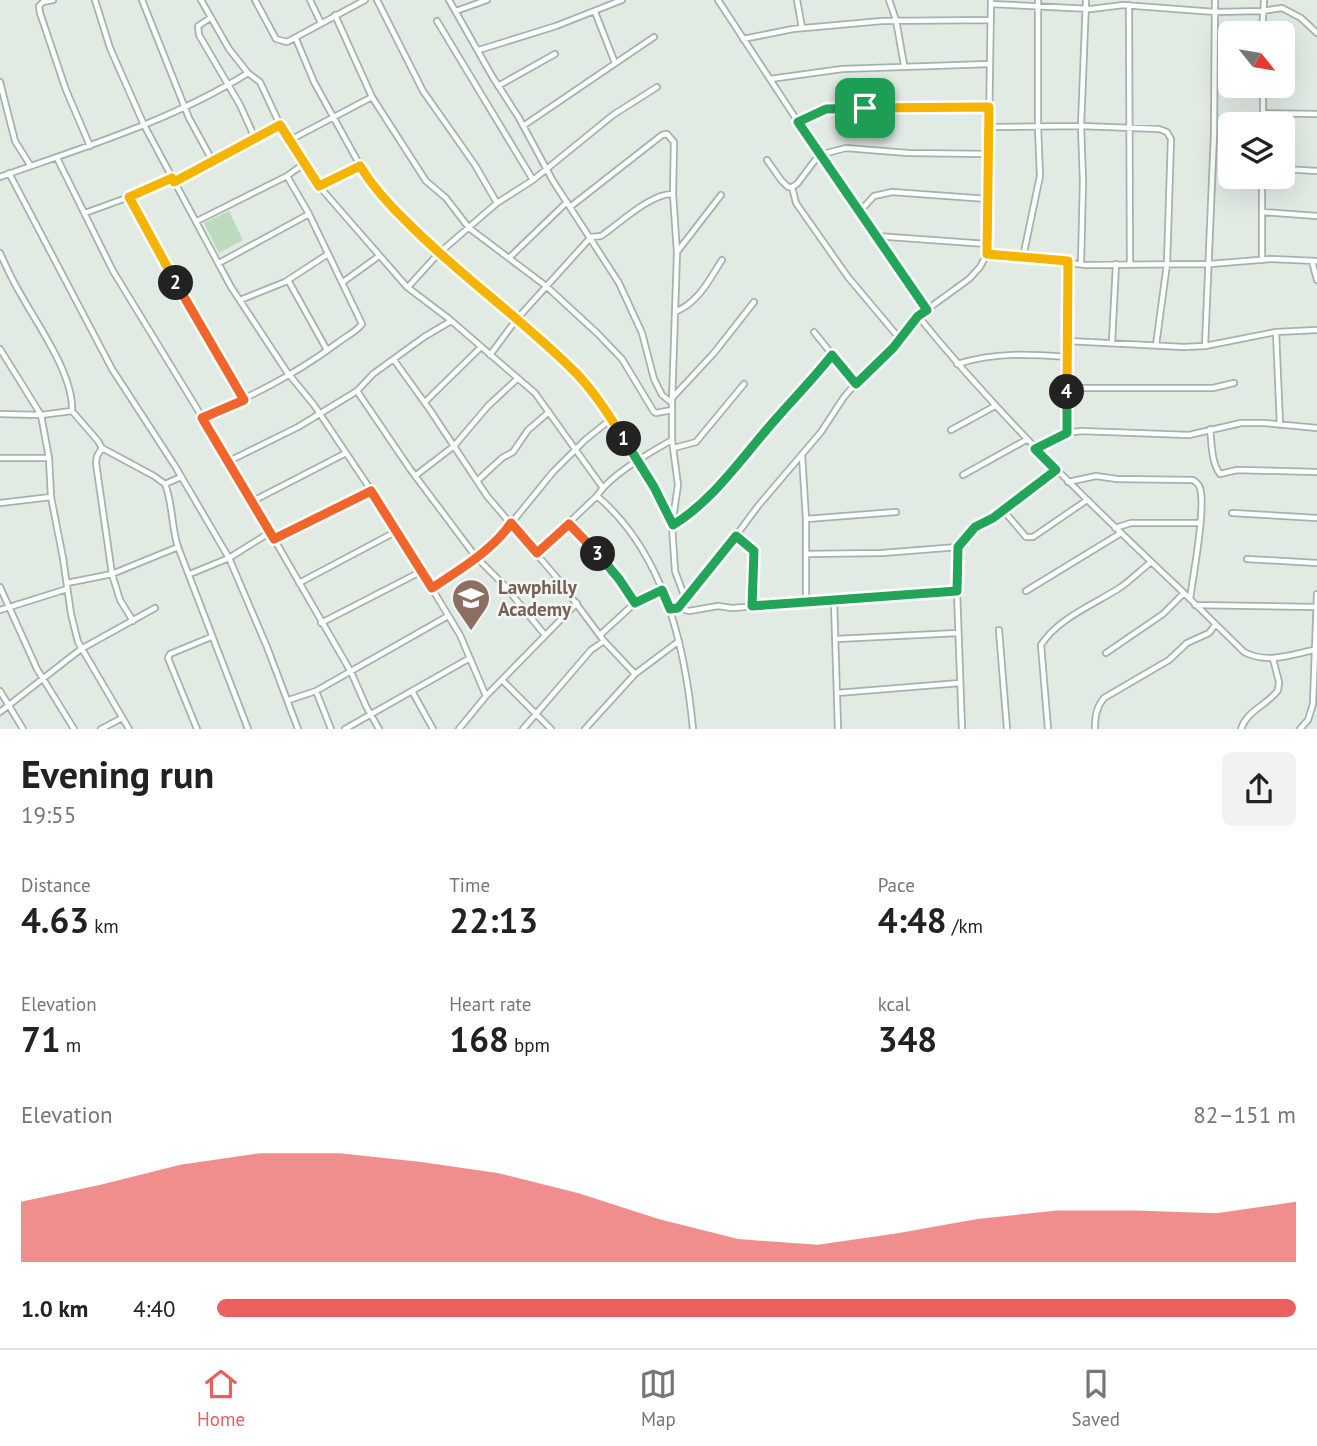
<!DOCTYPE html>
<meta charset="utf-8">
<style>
:root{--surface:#fff;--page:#f2f2f2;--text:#222;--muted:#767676;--line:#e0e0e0;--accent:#eb5f5f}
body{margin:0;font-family:"PT Sans",sans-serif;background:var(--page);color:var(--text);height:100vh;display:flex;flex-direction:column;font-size:26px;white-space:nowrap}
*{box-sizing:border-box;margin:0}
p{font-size:23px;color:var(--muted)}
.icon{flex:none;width:38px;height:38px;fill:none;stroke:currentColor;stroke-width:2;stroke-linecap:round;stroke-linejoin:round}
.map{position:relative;height:729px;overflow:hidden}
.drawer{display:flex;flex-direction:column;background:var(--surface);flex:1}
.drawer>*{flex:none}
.needle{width:46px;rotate:120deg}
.buttons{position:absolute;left:1218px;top:21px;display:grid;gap:14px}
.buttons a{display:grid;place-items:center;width:77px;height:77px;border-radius:10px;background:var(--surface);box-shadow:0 7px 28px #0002;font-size:35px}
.pin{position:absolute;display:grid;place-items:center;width:60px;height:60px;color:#fff;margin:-30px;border-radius:14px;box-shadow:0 4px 10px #0006}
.km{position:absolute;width:35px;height:35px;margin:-18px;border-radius:50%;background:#222;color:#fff;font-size:19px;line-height:35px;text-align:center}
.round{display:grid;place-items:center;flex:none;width:74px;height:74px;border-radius:10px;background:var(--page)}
.summary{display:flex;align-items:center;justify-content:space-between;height:119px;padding:0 21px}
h1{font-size:38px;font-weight:800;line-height:52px}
.stats{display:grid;grid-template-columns:repeat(3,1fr);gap:10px;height:119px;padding:7px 21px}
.stats div{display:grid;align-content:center}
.stats b{font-size:35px;font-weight:800}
.stats small{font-size:19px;font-weight:400}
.stats p{font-size:19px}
.chart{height:196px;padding:14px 21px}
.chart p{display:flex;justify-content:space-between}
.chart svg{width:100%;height:126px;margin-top:7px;fill:var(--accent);opacity:.7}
ul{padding:0 21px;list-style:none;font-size:23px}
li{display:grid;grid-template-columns:112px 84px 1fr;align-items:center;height:52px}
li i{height:18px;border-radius:9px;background:var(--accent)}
.menu{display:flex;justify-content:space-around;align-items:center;height:98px;border-top:2px solid var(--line);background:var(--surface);font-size:19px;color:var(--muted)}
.menu a{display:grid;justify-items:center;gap:4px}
.menu .on{color:var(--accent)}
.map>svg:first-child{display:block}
.green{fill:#bbdbbc}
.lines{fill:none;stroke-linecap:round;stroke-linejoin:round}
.street-casing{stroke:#a4b3aa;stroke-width:8}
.street{stroke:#fff;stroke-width:4.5}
.split-1-casing{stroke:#fff;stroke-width:14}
.split-2-casing{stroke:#fff;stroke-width:14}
.split-3-casing{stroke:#fff;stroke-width:14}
.split-4-casing{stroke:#fff;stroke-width:14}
.split-5-casing{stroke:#fff;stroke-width:14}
.split-1{stroke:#22a559;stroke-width:9}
.split-2{stroke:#f5b400;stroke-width:9}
.split-3{stroke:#f0652b;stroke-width:9}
.split-4{stroke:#22a559;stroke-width:9}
.split-5{stroke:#f5b400;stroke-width:9}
.labels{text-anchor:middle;stroke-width:5;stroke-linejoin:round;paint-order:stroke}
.education-label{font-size:19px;font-weight:bold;fill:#785e54;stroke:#f1f8f3;text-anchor:start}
</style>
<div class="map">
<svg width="1317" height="729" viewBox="0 0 1317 729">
<rect width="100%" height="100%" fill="#e1ebe4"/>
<path class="green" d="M229 211 243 240 219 253 204 223Z"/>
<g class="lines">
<defs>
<path id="street" d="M53 0 43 2 39 6 40 13 66 90 90 146
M95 0 110 48 144 125 231 287 287 372 314 405 387 514 460 635 486 696 459 729
M142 0 189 118 212 160
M201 0 229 49 248 73 260 82 280 125 319 186 332 201 407 287 448 318 535 393 603 488
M255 0 276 39 287 42 365 0
M310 0 321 23
M377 0 423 91 475 165 497 203
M449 0 492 76 519 118 553 181 619 283 642 333 654 379 662 395 672 403V440L678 485 672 525 675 571 685 598
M718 0 829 169 861 210 927 310
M797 0 802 28
M889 0 896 20 904 65
M991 4 1091 9 1123 5 1215 12 1262 11 1282 8 1301 18 1317 33
M1129 5 1130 265
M456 11 487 0
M595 12 615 63
M335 15 372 97 426 181 446 198 469 228 546 286 597 333 622 359 654 412 656 413 672 410
M210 18 198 26 199 35 240 105 255 138
M437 21 533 180
M1262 33 1264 0
M296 39 314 82 368 180 438 254 548 347 592 391 638 461 672 525C714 500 743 456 775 420 794 398 814 378 832 355
M743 39 793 29 882 21 991 20
M479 50 556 26 622 0
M770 79 842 69 990 64
M0 82 15 141 30 165
M498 86 555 54
M1263 113 1317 114
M798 122 826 109 989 107
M1263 124V86
M523 126 654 37
M988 127 1081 126 1159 129 1167 132 1171 139 1167 264 1156 345
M290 140 372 97
M57 158 113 271 229 461 351 672 366 706 379 729
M767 160 781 180 788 187H792L797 184 819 155 846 148 908 153 988 154
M1283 169 1317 171
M9 173 112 369 175 466 229 558 267 647 298 729
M0 177C84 147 171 121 248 73
M174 182 280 125
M319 186 360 166
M792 187 796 203 848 277 900 339
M129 197 150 239 244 400
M570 207 662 135 667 134 674 142 673 194 677 253 672 402
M861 210 874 196 892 192 988 199
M1262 212 1317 216
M85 213 129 197 171 178
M197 221 287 176 305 163
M876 236 987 244
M677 252 721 195
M0 253C6 266 12 280 20 293 37 324 74 375 72 411
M987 254 991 0
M510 257 567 202
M1023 257 1040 176 1038 127V0
M1262 260V177
M1312 261 1317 280
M219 263 309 214
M1081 264 1083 181 1081 126 1086 0
M288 280 327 350
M343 282 379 256
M408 287 438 254 497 203 533 180 613 115 657 87
M240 300 285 282 328 254
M675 312C699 302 709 280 722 260
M918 316C999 416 1091 505 1184 593L1163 614 1106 653
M814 332 856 384
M1276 332 1280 425
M1068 341 1184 347 1205 346 1214 134 1215 0
M1112 342 1116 264
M1205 346 1276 332 1317 330
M0 349 41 415 49 458 51 497 63 558 71 614 78 642 129 729
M490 355 516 320 591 237 601 236C619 224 651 193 673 194
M394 360 430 410 487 496 557 578 604 641 635 674
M957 364C996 352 1028 354 1068 357
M1068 388H1213L1234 383
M357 391 410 469 476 557 504 585 545 635
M673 397 714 353 754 302
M425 402 481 347
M0 414 41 415 72 411 98 441 102 448 154 476 165 484 181 477
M202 418C251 396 293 376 336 344 345 337 356 332 362 324L309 214 287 176
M1210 429C1212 444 1211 462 1220 474L1237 470 1317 472
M951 430 995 406
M1067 433 1068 261
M102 448 97 456 96 463 112 574 120 600 133 621
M674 448 696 442 744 384
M1035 449 1067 433 1081 431 1189 435 1241 423H1265L1317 428
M802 455 806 519V603
M0 458H49
M229 461 298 427 357 391 373 374 424 337 451 321
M963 475 1026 440
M415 476 454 446 488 406 517 379
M477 481 502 458 513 452 528 430 549 412
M1068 482 1096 476 1117 479 1193 480C1197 483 1199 484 1200 488 1206 508 1193 576 1190 599
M165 484C173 504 171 526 178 547L248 729
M597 496C664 553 685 645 693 729
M251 502 346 453
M0 503 51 497
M1003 510 1026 537H1033L1087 500
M1232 513 1317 518
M806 519 896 512
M569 524 606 563 635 603 600 635
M1115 528 1131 523H1200
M736 536 754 551 753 606
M274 539 371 490
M958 547 975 527 993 518 1056 470
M537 553 597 496C610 475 649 453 672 440
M806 554 882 553 958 547 957 591 962 729
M1247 559 1317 563
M190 574 229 558 269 533
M67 583 112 574 178 547
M299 583 397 531
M0 587 37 669 74 729
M432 588 462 568 500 537 553 472 585 440 611 419
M1026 591 1121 533
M1184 593 1244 652C1267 664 1290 655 1314 650
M834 601 838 729
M635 603 662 590
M1195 605 1316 607
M678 608 689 611 718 606 732 608 957 591
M670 609 678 608 715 564 758 506 821 432 844 397 864 374 893 348 918 316 969 279 980 267 987 254 1086 265 1210 264 1271 259 1317 261
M0 610 67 589
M321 623 422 571
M999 630 1007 729
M836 639 958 633
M503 681 551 729
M0 691 23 729
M316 691 331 729
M412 691 433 729
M837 693 960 683
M486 696 577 603
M289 700 316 691 448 616
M0 712 81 649 155 608
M101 729 122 718
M197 729 168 658 170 654 211 637
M345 729 470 658
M523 729 591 650 604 641
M585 729 635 674 679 641
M1048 729 1041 645C1058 618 1095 604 1121 587 1132 579 1141 570 1151 562
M1095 729C1095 716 1096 708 1104 698L1169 660 1187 643 1209 633 1215 625
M1241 729C1247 710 1268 705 1278 690L1279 682 1273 659
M1300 729 1308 720 1313 704 1317 594"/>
</defs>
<use href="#street" class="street-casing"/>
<use href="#street" class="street"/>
</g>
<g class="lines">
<defs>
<path id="split-1" d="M624 439 654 487 673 525C714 500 743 456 775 420 794 398 814 378 832 355L856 384 893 348 918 316 927 310 798 122 826 109 865 108"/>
<path id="split-2" d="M176 283 129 197 172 178 174 182 280 125 319 186 360 166C373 187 390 206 408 223 461 277 524 320 577 374 596 394 610 417 624 439"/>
<path id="split-3" d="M176 283 244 400 202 418 274 539 371 491 432 588C459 570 493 550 511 523L537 553 569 524 598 554"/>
<path id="split-4" d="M598 554 619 579 635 603 662 590 670 609 678 608 736 536 754 551 752 606 957 591 958 547 975 527 993 518 1056 470 1035 449 1067 433V392"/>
<path id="split-5" d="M865 108 989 107 987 254 1068 261 1067 392"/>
</defs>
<use href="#split-1" class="split-1-casing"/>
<use href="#split-2" class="split-2-casing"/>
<use href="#split-3" class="split-3-casing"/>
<use href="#split-4" class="split-4-casing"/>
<use href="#split-5" class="split-5-casing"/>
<use href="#split-1" class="split-1"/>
<use href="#split-2" class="split-2"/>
<use href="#split-3" class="split-3"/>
<use href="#split-4" class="split-4"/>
<use href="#split-5" class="split-5"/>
</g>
<defs>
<symbol id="school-pin" viewBox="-11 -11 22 30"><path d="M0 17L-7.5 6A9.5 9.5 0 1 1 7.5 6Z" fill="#8d6e63" stroke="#f1f8f3"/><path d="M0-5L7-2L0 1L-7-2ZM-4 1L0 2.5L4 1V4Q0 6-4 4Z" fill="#fff"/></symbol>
</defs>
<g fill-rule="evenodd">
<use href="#school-pin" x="449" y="576" width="44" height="60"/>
</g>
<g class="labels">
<g class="education-label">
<text x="498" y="594">Lawphilly<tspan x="498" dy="22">Academy</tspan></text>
</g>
</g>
</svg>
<div class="buttons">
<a><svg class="needle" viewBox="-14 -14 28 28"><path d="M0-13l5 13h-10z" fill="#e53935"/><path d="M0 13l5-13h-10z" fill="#767676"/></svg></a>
<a><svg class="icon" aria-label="layers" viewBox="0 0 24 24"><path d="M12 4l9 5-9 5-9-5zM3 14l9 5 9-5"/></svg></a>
</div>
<div class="pin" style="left:865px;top:108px;background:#1e9e55"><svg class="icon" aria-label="arrive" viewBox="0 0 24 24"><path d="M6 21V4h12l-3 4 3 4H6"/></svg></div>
<b class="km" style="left:624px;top:439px">1</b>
<b class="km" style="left:176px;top:283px">2</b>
<b class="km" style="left:598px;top:554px">3</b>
<b class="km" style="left:1067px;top:392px">4</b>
</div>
<section class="drawer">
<div class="summary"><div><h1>Evening run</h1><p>19:55</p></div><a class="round"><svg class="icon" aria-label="share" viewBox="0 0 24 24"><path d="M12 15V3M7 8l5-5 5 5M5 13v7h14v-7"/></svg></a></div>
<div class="stats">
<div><p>Distance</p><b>4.63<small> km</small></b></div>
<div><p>Time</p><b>22:13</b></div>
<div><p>Pace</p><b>4:48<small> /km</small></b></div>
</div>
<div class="stats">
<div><p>Elevation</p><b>71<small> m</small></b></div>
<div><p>Heart rate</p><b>168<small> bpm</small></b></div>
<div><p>kcal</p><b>348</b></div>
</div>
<div class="chart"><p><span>Elevation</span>82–151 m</p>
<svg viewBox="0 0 160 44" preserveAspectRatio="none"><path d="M0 44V23L10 17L20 10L30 6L40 6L50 9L60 13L70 20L80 29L90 36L100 38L110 34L120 29L130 26L140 26L150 27L160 23V44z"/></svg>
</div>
<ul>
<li><b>1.0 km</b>4:40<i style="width:100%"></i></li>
</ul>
</section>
<nav class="menu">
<a class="on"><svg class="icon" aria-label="home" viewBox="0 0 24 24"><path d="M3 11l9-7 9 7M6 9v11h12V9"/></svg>Home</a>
<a><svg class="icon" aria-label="map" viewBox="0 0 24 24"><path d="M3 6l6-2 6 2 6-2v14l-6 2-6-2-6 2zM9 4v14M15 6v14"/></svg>Map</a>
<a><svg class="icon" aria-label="saved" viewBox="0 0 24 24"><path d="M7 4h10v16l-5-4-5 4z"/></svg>Saved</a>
</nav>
